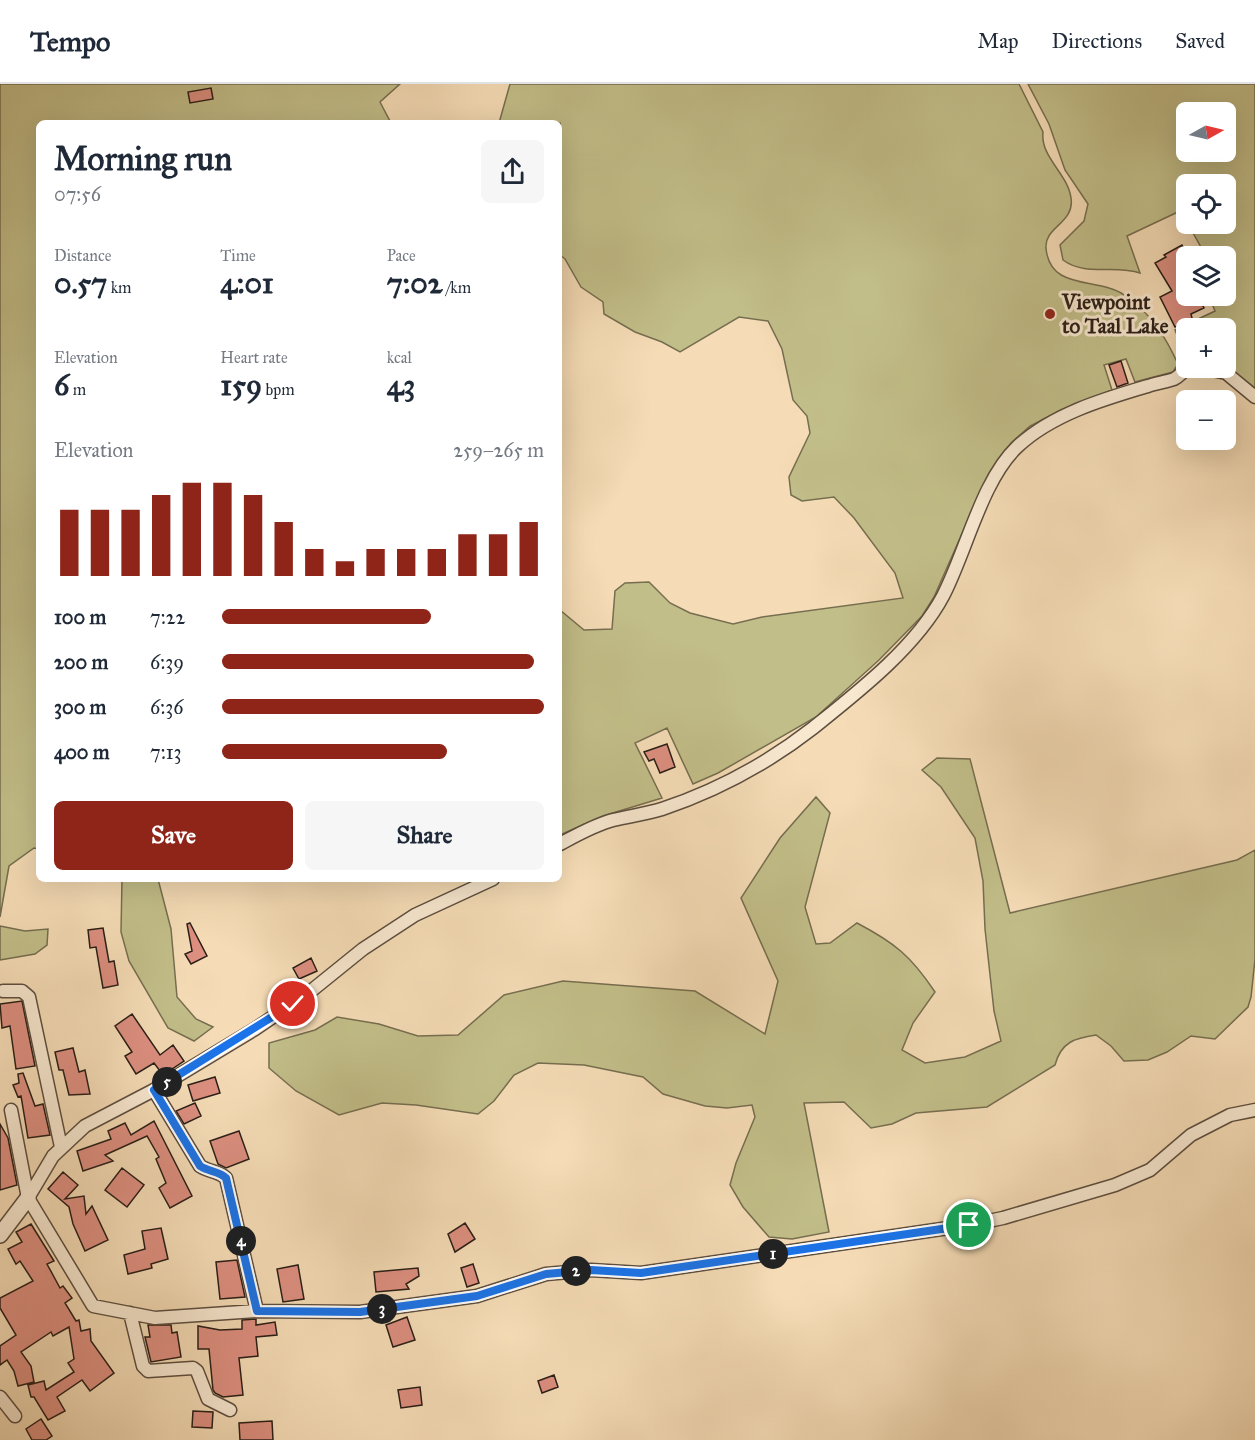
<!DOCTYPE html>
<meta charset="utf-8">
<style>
:root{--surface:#fff;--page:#f6f6f7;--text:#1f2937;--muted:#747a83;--line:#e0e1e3;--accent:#8f2418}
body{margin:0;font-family:"IM FELL Great Primer",serif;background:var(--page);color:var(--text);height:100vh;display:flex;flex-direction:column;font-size:22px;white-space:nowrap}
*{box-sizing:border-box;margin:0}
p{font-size:20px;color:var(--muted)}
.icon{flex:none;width:33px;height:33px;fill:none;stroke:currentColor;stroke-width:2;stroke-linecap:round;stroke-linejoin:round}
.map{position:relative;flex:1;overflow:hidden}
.details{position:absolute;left:36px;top:36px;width:526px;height:762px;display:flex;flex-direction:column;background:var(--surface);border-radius:9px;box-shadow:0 6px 24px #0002}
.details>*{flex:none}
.needle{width:39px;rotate:82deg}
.buttons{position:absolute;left:1176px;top:18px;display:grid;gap:12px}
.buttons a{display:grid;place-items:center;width:60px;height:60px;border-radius:9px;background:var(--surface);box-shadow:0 6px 24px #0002;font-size:30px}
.pin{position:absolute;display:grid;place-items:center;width:51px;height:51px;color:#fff;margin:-26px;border:3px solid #fff;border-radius:50%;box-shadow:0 2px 6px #0007}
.km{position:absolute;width:30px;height:30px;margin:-15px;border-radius:50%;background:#222;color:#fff;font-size:16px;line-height:30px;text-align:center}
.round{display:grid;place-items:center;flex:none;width:63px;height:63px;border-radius:9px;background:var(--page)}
.head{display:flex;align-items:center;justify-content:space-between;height:102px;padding:0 18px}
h1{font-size:33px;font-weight:800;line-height:45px}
.stats{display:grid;grid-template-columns:repeat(3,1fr);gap:9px;height:102px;padding:6px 18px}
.stats div{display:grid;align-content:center}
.stats b{font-size:30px;font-weight:800}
.stats small{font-size:16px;font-weight:400}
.stats p{font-size:16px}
.chart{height:168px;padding:12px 18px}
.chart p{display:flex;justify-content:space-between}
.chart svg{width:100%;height:108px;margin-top:6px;stroke:var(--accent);stroke-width:6}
.primary-button{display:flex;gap:12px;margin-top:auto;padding:12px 18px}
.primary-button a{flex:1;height:69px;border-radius:9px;background:var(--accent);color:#fff;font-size:24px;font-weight:800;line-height:69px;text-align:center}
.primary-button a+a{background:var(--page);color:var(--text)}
ul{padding:0 18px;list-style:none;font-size:20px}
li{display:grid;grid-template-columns:96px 72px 1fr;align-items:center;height:45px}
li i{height:15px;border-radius:8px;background:var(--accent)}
header{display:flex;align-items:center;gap:36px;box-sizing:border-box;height:84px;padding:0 30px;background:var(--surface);border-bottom:2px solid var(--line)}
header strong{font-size:28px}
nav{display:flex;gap:33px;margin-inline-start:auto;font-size:21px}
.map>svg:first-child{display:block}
.green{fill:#c2be89;stroke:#766e50;stroke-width:1.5;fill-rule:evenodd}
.building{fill:#dd8f80;stroke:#2a1e17;stroke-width:1.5}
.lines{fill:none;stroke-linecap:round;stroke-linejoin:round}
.minor-casing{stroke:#5d4e3f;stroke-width:15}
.tertiary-casing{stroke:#5d4e3f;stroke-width:18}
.minor{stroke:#f8e8d0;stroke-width:12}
.tertiary{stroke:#f8e8d0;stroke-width:15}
.route-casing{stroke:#fff;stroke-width:12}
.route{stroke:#1a73e8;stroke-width:8}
.poi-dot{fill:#8f2418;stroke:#f8e8d0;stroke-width:2}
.labels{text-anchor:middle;stroke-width:6;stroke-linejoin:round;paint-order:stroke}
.poi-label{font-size:21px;font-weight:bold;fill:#2a1e17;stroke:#f8e8d0;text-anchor:start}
</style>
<header>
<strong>Tempo</strong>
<nav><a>Map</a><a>Directions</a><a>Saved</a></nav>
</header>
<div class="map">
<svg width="1255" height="1356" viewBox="0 0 1255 1356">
<rect width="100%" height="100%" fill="#f5dcb6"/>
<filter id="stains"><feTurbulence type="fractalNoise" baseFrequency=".00333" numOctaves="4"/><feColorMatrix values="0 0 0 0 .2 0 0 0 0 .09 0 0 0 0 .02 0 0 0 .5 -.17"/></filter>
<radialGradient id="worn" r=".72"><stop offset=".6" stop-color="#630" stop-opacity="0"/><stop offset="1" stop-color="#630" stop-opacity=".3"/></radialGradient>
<path class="green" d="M0 0H400L380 18 391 39H39V765L34 764 9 782 0 833Z
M510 0H1019L1043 48C1040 73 1068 90 1071 114 1075 139 1044 143 1046 164 1049 201 1085 196 1109 204 1116 206 1124 210 1129 215 1153 232 1166 254 1178 280L1173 288 1135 298 1126 275 1104 281 1112 306 1061 326 1030 342 1011 359 992 385 984 400 934 513 922 532 879 576 816 633 718 689 693 700 667 644 635 659 662 714 603 732 560 751V526L584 546 612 545 615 507 625 499 649 498 670 519 690 529 733 540 762 533 903 514 895 489 854 434 834 413 802 417 791 411 789 393 810 349 807 332 793 316 782 265 768 237 739 233 680 268 662 258 635 248 604 230 603 218 581 203 565 175 560 171V39H499Z
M1028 0H1255V304L1226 282V244H1186V274L1175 246 1215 227 1209 212H1226V172H1206L1188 140H1226V100H1186V137L1180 127 1127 152 1140 189C1115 180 1086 193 1063 176L1060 161 1084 137 1088 120 1065 86 1049 40ZM1186 28H1226V68H1186Z
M937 674 970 675 1010 829 1237 776 1255 766V875L1251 913 1248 923 1215 955 1191 952 1167 968 1148 976 1124 977 1111 962 1096 951C1075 954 1061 958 1055 981L987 1023 916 1029 892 1040 871 1044 844 1018 804 1019 829 1148 792 1155 769 1153 743 1123 730 1101 736 1079 755 1033 752 1021 727 1024 705 1022 663 1010 643 993 584 981 538 979 514 991 494 1017 478 1030 416 1021 382 1019 339 1031 296 1007 269 984V959L315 946 337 933 379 940 418 952 458 951 504 911 563 897 695 907 765 950 778 897 741 814 780 754 816 713 830 729 805 823 816 860 830 859 857 839C895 859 911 872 935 908L913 939 902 966 925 979 965 973 1001 957 994 927 985 845 983 797 975 754 941 703 922 686Z
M122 795H158L171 845 177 913 196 935 213 943 194 957 168 944 129 877 121 848Z
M0 842 25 847 48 845 47 861 35 870 0 876Z"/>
<path class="building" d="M211 4 213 15 190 19 188 8Z
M1182 161 1186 168V212H1198L1204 224 1191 230 1192 234 1175 243 1160 213 1172 207 1155 179 1166 173 1164 171Z
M1121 277 1128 299 1117 303 1109 281Z
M667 660 675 683 660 689 654 675 649 677 644 668Z
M190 839 207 872 191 880 185 870 192 867 187 840Z
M103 844 109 878 114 877 118 901 103 904 96 863 90 864 88 846Z
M311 874 317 887 299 895 293 884Z
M22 917 35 982 16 985 10 942 2 944 0 920Z
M132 930 160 971 173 961 184 977 163 991 154 979 136 990 125 972 132 968 115 942Z
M73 964 79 988 85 986 90 1010 69 1011 63 986H59L55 968Z
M23 989 35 1022 43 1020 50 1051 28 1054 21 1012 18 1013 13 1001 19 999 18 990Z
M215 993 220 1009 193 1017 188 1001Z
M195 1019 201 1032 184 1040 176 1027Z
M154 1037 192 1112 170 1124 159 1104 166 1099 156 1075 159 1073 147 1052 105 1071 113 1077 83 1087 77 1067 111 1055 108 1047 125 1039 131 1051Z
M0 1040 8 1054 17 1101 0 1106Z
M239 1047 249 1075 226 1084 218 1080 210 1057Z
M122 1084 144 1101 127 1123 105 1106Z
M63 1088 78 1101 65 1115 84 1112 86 1130 92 1122 108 1156 85 1167 73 1140 69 1123 48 1105Z
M465 1139 475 1155 455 1168 448 1150Z
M31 1140 54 1177 47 1180 60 1204 63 1202 72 1214 65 1219 76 1237 79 1236 81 1247 90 1245 91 1257 114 1289 90 1307 82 1296 57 1313 65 1327 48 1336 34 1313H31L28 1301 44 1297 46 1306 74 1288 68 1279 74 1275 69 1243 53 1252 51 1248 21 1268 31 1282 34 1298 18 1302 14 1287 7 1276 0 1281V1262L16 1251 0 1224V1214L33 1197 20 1177 16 1180 8 1165 22 1158 16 1148Z
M161 1144 168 1175 151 1180 152 1184 128 1190 124 1171 145 1165 142 1147Z
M237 1176 245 1213 220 1215 216 1178Z
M473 1180 479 1199 467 1203 461 1184Z
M298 1181 304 1215 283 1218 277 1185Z
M418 1184 419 1192 406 1200 409 1205 376 1208 374 1188Z
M407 1233 415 1256 393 1263 386 1241Z
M256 1235V1241L275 1238 277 1251 256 1253 258 1272 239 1274 243 1311 223 1313 215 1309 213 1306 209 1265H198V1242L220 1246 242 1245V1236Z
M148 1241H171L172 1249 177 1248 181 1273 151 1278 145 1253H150Z
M554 1291 558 1303 542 1309 538 1297Z
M420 1303 422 1321 401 1324 398 1306Z
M193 1327 213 1328 212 1344 192 1343Z
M41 1335 52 1352 46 1356H32L26 1345Z
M272 1337 273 1356H240L239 1339Z"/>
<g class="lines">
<defs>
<path id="minor" d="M1203 284 1226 289 1255 313
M560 760C577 751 594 741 613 736 629 732 646 730 662 725 716 707 768 679 813 644 858 608 916 563 943 512 966 468 982 396 1017 363 1052 330 1104 315 1148 302 1156 299 1166 298 1174 295 1180 292 1183 287 1188 284
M3 907H22L29 913 61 1063
M154 1006 200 1082C209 1088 219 1087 226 1094L257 1227
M11 1026 28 1114 93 1222 155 1234 257 1227 360 1228 477 1212 546 1190 591 1186 641 1189 969 1141 1003 1134 1115 1101 1150 1086 1191 1051 1230 1031 1255 1026
M28 1114 53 1072 85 1042 154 1006 255 945 311 907 363 865 415 831 493 795
M130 1229 143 1282 148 1287 193 1284 197 1287 208 1315 230 1326
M0 1313 15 1332"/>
<path id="tertiary" d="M0 1151 28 1114"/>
</defs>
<use href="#minor" class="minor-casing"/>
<use href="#tertiary" class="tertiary-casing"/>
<use href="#minor" class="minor"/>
<use href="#tertiary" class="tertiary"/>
</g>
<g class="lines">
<defs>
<path id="route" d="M293 920 154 1006 200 1082C209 1088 219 1087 226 1094L257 1227 360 1228 477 1212 546 1190 591 1186 641 1189 969 1141"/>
</defs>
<use href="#route" class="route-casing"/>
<use href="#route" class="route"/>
</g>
<circle class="poi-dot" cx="1050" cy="230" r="6"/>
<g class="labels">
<g class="poi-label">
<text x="1062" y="225">Viewpoint<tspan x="1062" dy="24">to Taal Lake</tspan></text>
</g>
</g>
<rect width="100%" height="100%" filter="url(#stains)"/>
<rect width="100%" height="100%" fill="url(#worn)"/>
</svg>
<div class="buttons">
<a><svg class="needle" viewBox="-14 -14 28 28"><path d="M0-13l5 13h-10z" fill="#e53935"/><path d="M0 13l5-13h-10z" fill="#747a83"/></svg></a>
<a><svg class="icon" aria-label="locate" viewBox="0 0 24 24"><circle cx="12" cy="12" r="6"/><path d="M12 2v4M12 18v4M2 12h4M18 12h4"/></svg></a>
<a><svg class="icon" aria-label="layers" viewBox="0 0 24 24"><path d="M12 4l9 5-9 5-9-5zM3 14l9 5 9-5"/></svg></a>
<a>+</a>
<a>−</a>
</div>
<div class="pin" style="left:969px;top:1141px;background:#1e9e55"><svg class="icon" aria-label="arrive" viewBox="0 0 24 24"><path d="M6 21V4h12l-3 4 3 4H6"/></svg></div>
<div class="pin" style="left:293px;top:920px;background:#d93025"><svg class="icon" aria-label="check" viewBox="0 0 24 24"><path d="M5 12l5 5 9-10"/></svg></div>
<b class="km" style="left:773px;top:1170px">1</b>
<b class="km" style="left:576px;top:1187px">2</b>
<b class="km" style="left:382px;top:1225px">3</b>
<b class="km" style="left:241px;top:1157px">4</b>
<b class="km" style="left:167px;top:998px">5</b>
<section class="details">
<div class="head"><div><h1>Morning run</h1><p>07:56</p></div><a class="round"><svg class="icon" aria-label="share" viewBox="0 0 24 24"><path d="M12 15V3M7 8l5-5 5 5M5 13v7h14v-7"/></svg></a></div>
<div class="stats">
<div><p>Distance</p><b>0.57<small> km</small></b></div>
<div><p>Time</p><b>4:01</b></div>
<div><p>Pace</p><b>7:02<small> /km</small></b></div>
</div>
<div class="stats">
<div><p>Elevation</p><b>6<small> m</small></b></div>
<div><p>Heart rate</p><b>159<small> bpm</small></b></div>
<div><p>kcal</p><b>43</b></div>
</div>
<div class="chart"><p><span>Elevation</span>259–265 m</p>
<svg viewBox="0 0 160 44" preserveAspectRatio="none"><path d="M5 44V17M15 44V17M25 44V17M35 44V11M45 44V6M55 44V6M65 44V11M75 44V22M85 44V33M95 44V38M105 44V33M115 44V33M125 44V33M135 44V27M145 44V27M155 44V22"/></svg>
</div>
<ul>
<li><b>100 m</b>7:22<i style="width:65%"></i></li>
<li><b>200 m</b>6:39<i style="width:97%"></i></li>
<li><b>300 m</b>6:36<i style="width:100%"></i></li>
<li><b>400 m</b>7:13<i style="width:70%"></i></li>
</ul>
<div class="primary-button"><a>Save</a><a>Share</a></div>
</section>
</div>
